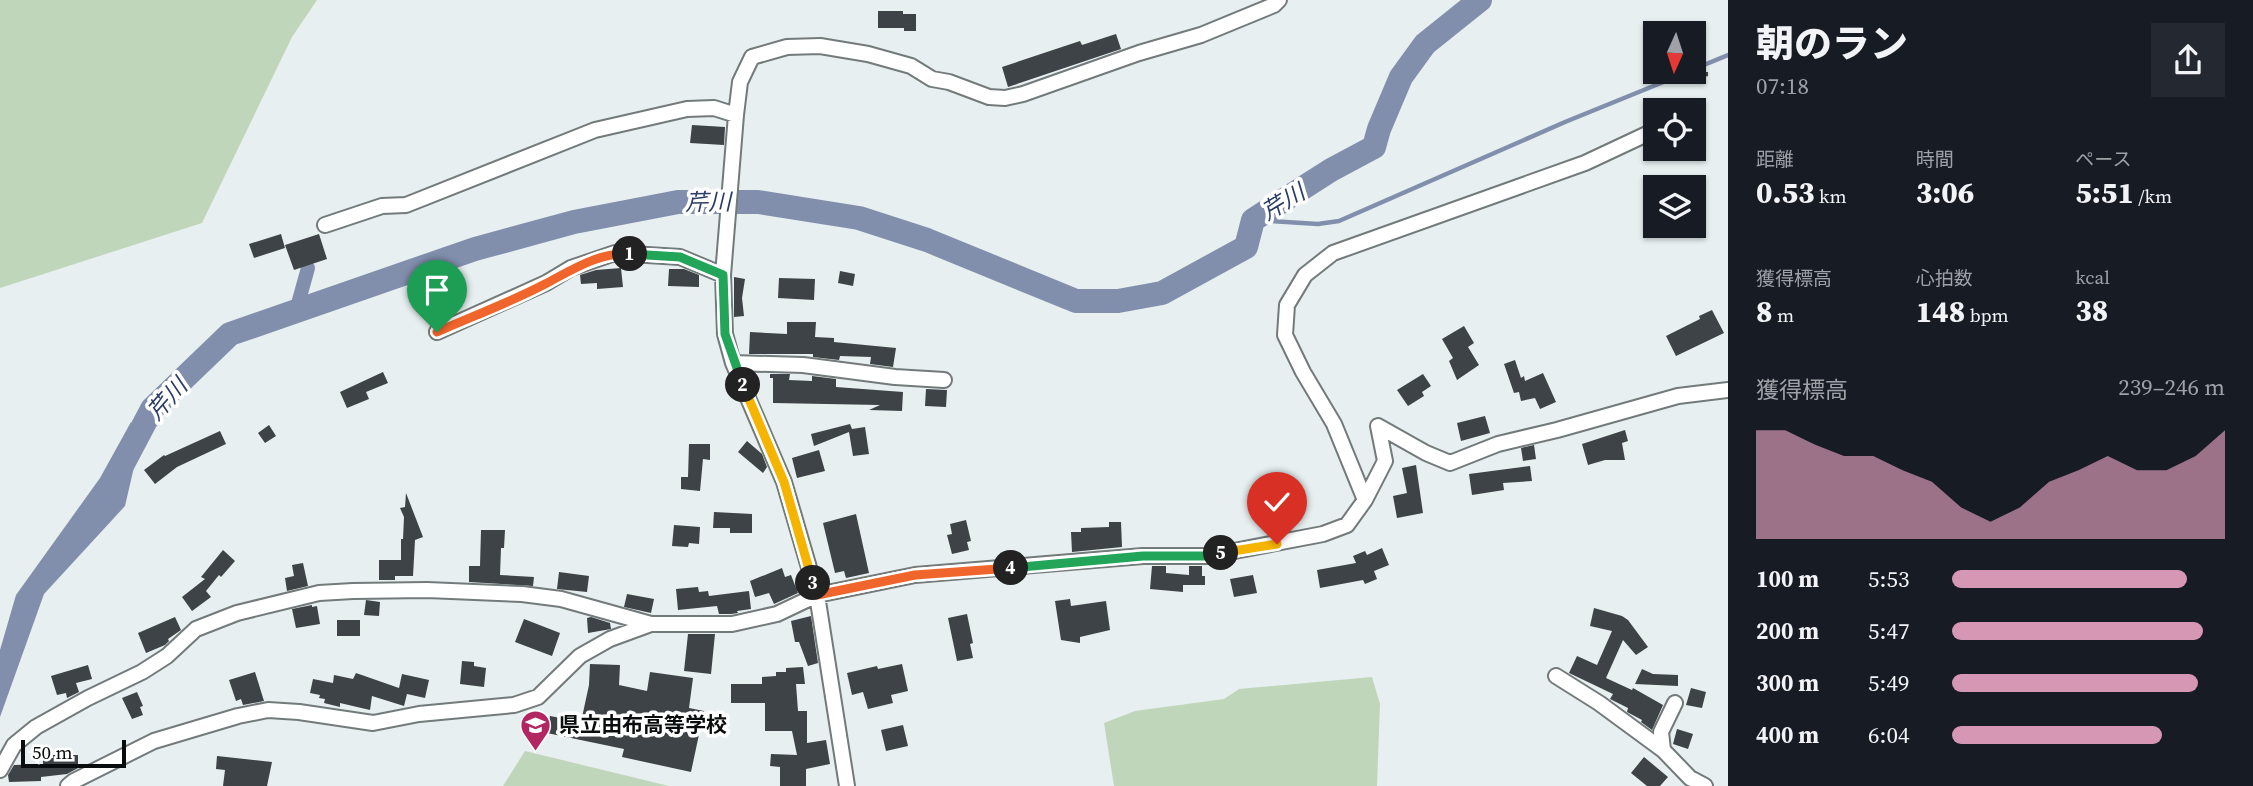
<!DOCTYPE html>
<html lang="ja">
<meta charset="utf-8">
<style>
:root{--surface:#171b24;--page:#242831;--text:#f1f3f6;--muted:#9ea1a6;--accent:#d597b3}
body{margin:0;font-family:"Source Serif 4","Noto Sans JP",serif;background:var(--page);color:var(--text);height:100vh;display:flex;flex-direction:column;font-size:26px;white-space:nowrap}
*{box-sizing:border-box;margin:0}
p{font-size:23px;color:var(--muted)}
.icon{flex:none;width:38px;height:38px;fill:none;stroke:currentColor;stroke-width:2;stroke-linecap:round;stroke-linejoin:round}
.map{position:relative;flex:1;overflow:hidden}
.panel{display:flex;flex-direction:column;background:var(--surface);width:525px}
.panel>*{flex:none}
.needle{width:46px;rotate:183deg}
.controls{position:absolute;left:1643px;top:21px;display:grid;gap:14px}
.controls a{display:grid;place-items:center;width:63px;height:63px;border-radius:0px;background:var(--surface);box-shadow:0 2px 5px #0004;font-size:35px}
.scale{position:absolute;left:21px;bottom:18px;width:105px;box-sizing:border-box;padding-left:7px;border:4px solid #0a0d0d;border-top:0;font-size:19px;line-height:24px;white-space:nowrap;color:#0a0d0d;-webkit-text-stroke:5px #fff;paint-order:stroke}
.pin{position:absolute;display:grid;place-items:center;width:60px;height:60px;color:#fff;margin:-72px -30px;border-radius:50% 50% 50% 0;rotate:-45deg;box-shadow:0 0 7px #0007}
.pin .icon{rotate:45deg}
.km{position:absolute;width:35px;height:35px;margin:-18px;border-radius:50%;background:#222;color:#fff;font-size:19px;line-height:35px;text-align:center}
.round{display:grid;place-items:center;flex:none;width:74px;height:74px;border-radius:0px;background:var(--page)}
.overview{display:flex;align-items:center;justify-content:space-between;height:119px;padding:0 28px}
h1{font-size:38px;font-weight:800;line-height:52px}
.metrics{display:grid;grid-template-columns:repeat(3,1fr);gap:10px;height:119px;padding:7px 28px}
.metrics div{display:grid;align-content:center}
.metrics b{font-size:30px;font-weight:800}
.metrics small{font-size:19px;font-weight:400}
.metrics p{font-size:19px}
.chart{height:196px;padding:14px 28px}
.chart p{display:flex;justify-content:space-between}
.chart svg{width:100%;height:126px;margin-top:7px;fill:var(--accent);opacity:.7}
ul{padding:0 28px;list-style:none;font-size:23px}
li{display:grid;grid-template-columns:112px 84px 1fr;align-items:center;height:52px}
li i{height:18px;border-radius:9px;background:var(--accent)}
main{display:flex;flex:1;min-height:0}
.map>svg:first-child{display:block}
.green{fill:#c0d6ba}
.water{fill:#818fad}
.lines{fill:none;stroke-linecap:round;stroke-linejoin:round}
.stream{stroke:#818fad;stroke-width:4.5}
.canal{stroke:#818fad;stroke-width:14}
.river{stroke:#818fad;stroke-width:24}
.building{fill:#3d4346}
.street-casing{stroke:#727a7a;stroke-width:18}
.street{stroke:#fff;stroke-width:14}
.split-1-casing{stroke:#fff;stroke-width:14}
.split-2-casing{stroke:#fff;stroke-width:14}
.split-3-casing{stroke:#fff;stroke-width:14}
.split-4-casing{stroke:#fff;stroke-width:14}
.split-5-casing{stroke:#fff;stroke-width:14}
.split-6-casing{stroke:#fff;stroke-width:14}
.split-1{stroke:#f0652b;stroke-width:9}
.split-2{stroke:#22a559;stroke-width:9}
.split-3{stroke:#f5b400;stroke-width:9}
.split-4{stroke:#f0652b;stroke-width:9}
.split-5{stroke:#22a559;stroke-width:9}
.split-6{stroke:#f5b400;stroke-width:9}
.labels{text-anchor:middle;stroke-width:7;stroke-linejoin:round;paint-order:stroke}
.poi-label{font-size:21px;font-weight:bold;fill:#0a0d0d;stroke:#fff;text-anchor:start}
.water-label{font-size:23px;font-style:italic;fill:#2a3c67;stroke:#fff}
</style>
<main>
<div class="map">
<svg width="1728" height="786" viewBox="0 0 1728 786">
<rect width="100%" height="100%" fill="#e7eff0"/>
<path class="green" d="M0 0H317L292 37 202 223 0 288Z
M1372 677 1380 704 1377 786H1114L1104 723 1135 711 1224 699 1239 689Z
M525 751 669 786H503Z"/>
<path class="water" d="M131 422 140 441 125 506 44 594 0 717V650L16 595 100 478Z"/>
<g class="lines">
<path class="stream" d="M1694 69 1728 55
M1253 220 1318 224 1339 221 1565 122 1688 72"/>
<path class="canal" d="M296 311 308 268"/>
<path class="river" d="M123 464 152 409 230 334 475 249 574 222 678 202H758L859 218 927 240 1076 301H1118L1162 293 1246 247 1253 220 1331 170 1374 147 1379 129 1401 77 1425 44 1480 0"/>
</g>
<path class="building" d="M878 11H903V14H916V31H904V28H878Z
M1116 34 1121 49 1008 87 1002 67 1080 41 1082 45Z
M1673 72H1708V76L1676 84Z
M692 125 725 127 724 145 690 143Z
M281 234 285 248 254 258 249 244Z
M319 234 327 259 294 270 285 245Z
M621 268 623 287 597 289V283L581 284 580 275 596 270Z
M669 269H684L699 275V287L668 286Z
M840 271 855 274 853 286 838 283Z
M734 277 745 279 742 298 744 316 734 317Z
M779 278 815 279 814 300 778 298Z
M1712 310 1724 333 1676 356 1666 336 1700 319 1699 316Z
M787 322H816L815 337 834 338V342L896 348 893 367 870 364 871 357 840 356 839 360 813 357V354H749L750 332 787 334Z
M1464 326 1474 343 1468 347 1479 365 1457 380 1449 361 1453 358 1442 339Z
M1515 360 1521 378 1524 376 1525 381 1543 373 1556 402 1540 409 1535 398 1521 401 1519 392 1514 393 1504 364Z
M383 372 388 383 366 392 369 399 347 408 340 392Z
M770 374H790L789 380 812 381V376L836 379V387L903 392 902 411 869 410 880 405 773 403V378H770Z
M1423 374 1431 386 1422 392 1424 396 1408 406 1397 390Z
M926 389 947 390 946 407 925 406Z
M1485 416 1490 433 1461 441 1457 423Z
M850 424 852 429 865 427 869 454 853 456 849 432 814 446 811 434Z
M269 425 276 436 265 443 258 433Z
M1625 430 1628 441 1622 443 1625 460H1605L1588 465 1582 444Z
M220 431 226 444 177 467 155 484 144 470 164 455 165 456Z
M747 441 762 454 767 467 763 473 738 452Z
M689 444H710V460L703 459 700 491 681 489V477H688Z
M1534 445 1536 459 1523 461 1521 448Z
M819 450 825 471 797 478 792 458Z
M1416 465 1423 513 1397 518 1393 496 1407 493 1402 468Z
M1530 466 1532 481 1503 483 1504 490 1472 495 1469 474Z
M406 493 423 537 415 540 413 576H395V580H379V560H401V539H403L404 517 400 508 405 507Z
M714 512 752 514V533H730V528H713Z
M856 514 869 573 846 578 844 571 835 573 823 523Z
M966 520 971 541 967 542 969 550 952 554 947 535 952 534 950 524Z
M1109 522H1121L1122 547 1072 552 1071 532H1081V528L1109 527Z
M674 525 700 527 699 544 689 543 688 547 672 546Z
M481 530H505L504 548H501L500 575 534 577 533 586 469 582V566H480Z
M1382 548 1389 565 1374 571 1377 579 1365 584 1363 580 1320 588 1317 570 1356 563 1353 556 1365 551 1367 555Z
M223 550 235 561 221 577 219 575 206 591 211 597 192 611 182 597 205 579 201 577Z
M303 563 308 586 287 591 285 578 294 576 292 565Z
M1152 566H1166V573L1189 575V566H1202V576H1205V585H1183V592L1150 589Z
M782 568 785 577 791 575 798 593 774 604 769 593 755 597 750 581Z
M559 572 589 576 587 592 557 589Z
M1253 575 1257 593 1234 597 1230 579Z
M698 587 699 592 708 591 709 596 749 591 751 609 737 611 738 613 731 614H719L717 606 678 610 676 589Z
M627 594 654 599 651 613 624 607Z
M1070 599 1071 606 1106 601 1110 630 1080 637V643L1061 640 1055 601Z
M366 600 380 602 379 616 364 615Z
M312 605V607L317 606 320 624 296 628 292 609Z
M1594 608 1622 616 1628 620 1648 647 1636 655 1623 640 1606 678 1632 690 1633 688 1663 705 1652 730 1641 722 1642 720 1627 712 1628 708 1610 699 1613 694 1569 673 1577 656 1597 665 1612 631 1590 626Z
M967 614 973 643 970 644 973 658 957 661 948 618Z
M811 616 818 663 808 666 799 642H795L791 621Z
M175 617 181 630 168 639 169 641 165 645 146 653 138 633Z
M591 617 610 623 611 629 588 633 587 618Z
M524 619 560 633 552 656 515 642Z
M337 620H360V636H337Z
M688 634H715L711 674 684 671Z
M462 661 474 662V666L486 668 484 687 460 684Z
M590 664 620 665 619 685 647 691 650 672 693 678 689 708 704 711 691 772 622 757 624 749 547 733 550 716 581 722 589 685Z
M902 664 908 691 891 695 893 703 868 709 863 692 852 695 847 673 877 666 878 669Z
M88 665 92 679 76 683 79 692 67 698 66 693 57 695 51 676Z
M803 667 805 684H796L798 711H807V743L826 740 830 764 806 769V786H780V767L770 766 771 754 797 755 792 731H765V703H731V684H762V677L776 676V672H786V668Z
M1642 669 1653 674 1678 675V686L1635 684Z
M255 672 264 701 243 705 241 699 236 701 229 680Z
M356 673 399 688 402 674 429 680 425 698 407 694 404 706 372 696 370 710 340 703V707L324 703 325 699 319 698 320 695 310 693 313 679 333 683 334 675 353 679Z
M1691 688 1706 692 1702 708 1686 705Z
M137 692 143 706 140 707 143 715 132 719 122 698Z
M903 725 908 746 886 751 881 730Z
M1677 729 1693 734 1688 749 1673 744Z
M53 755H78V768L67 774 41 777V781L9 782 8 775 14 765 43 764V758H53Z
M217 756 272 762 267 786H223L225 770 216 769Z
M1644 757 1668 777 1660 786H1647L1631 773Z"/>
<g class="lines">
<defs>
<path id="street" d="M325 225 382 206 406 205 595 130 687 109 714 108 736 115
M437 332 546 283 571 268 615 253 680 257 723 275
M733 363 803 365 895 377 944 380
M1365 500 1334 424 1303 372 1285 335 1287 305 1305 275 1333 253 1585 163 1649 133
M1556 676 1599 703 1663 750
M1675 703 1661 732 1663 750 1690 778 1705 786
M0 770 14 745 36 727 88 698 142 672 167 656 196 629 237 613 319 593 353 591 427 590 522 594 561 599 651 624H732L777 614 817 595 915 575 1143 556H1208L1323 534 1347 525 1365 500 1385 461 1378 426 1426 453 1450 463 1498 444 1557 430 1678 396 1728 390
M68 786 74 781 154 741 238 716 268 710 299 712 373 723 419 714 514 705 538 697 580 656 610 639 651 624
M847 786 817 595 784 482 733 363 725 334 723 275 736 115 740 82 752 57 787 47 820 46 868 54 911 66 932 79 949 82 989 97 1005 98 1023 94 1139 53 1201 35 1274 5 1279 0"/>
</defs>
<use href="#street" class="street-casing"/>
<use href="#street" class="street"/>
</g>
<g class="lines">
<defs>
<path id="split-1" d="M437 332C473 316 511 302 545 284 572 270 599 252 630 254"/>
<path id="split-2" d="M630 254 680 257 723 275 725 334 743 385"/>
<path id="split-3" d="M743 385 784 482 813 583"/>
<path id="split-4" d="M813 583 817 595 915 575 1011 568"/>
<path id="split-5" d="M1011 568 1143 556H1208L1221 553"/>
<path id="split-6" d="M1221 553 1277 544"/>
</defs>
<use href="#split-1" class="split-1-casing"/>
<use href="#split-2" class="split-2-casing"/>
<use href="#split-3" class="split-3-casing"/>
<use href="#split-4" class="split-4-casing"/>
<use href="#split-5" class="split-5-casing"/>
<use href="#split-6" class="split-6-casing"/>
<use href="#split-1" class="split-1"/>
<use href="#split-2" class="split-2"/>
<use href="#split-3" class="split-3"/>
<use href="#split-4" class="split-4"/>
<use href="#split-5" class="split-5"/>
<use href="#split-6" class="split-6"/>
</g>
<defs>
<symbol id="school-pin" viewBox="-11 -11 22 30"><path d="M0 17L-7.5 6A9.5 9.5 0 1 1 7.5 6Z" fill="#b22661" stroke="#fff"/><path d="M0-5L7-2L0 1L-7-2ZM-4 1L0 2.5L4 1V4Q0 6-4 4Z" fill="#fff"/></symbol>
</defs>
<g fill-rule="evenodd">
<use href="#school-pin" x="518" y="708" width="35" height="47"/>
</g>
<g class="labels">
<g class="poi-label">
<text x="559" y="732">県立由布高等学校</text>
</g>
<g class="water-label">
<text transform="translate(708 202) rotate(-1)" y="8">芹川</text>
<text transform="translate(1283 202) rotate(-31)" y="8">芹川</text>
<text transform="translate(167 399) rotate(-48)" y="8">芹川</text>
</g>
</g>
</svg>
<div class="controls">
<a><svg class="needle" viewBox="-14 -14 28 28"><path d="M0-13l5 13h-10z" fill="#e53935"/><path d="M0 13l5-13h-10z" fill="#9ea1a6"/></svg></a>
<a><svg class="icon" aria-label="locate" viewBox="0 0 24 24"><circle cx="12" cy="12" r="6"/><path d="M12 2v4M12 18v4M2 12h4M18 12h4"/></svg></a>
<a><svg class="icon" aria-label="layers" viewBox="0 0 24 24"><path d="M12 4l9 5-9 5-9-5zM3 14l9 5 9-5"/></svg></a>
</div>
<div class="scale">50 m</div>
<div class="pin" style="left:437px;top:332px;background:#1e9e55"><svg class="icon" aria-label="arrive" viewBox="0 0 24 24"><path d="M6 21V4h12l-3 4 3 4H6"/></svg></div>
<div class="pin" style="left:1277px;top:544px;background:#d93025"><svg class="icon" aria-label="check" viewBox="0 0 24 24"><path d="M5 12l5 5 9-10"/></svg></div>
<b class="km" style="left:630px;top:254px">1</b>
<b class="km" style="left:743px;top:385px">2</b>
<b class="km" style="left:813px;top:583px">3</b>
<b class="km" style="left:1011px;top:568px">4</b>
<b class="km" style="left:1221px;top:553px">5</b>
</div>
<section class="panel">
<div class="overview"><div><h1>朝のラン</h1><p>07:18</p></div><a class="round"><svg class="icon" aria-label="share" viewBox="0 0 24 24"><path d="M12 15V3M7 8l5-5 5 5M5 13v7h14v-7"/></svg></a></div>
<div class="metrics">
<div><p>距離</p><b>0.53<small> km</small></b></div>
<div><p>時間</p><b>3:06</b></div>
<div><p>ペース</p><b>5:51<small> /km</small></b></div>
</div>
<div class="metrics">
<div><p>獲得標高</p><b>8<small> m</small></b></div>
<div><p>心拍数</p><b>148<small> bpm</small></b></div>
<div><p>kcal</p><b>38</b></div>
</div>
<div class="chart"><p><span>獲得標高</span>239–246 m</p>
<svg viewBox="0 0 160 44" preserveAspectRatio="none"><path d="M0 44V6L10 6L20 11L30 15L40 15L50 20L60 24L70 33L80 38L90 33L100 24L110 20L120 15L130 20L140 20L150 15L160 6V44z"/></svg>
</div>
<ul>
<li><b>100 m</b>5:53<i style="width:86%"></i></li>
<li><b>200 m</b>5:47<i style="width:92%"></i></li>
<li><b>300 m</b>5:49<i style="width:90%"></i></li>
<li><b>400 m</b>6:04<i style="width:77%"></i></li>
</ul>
</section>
</main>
